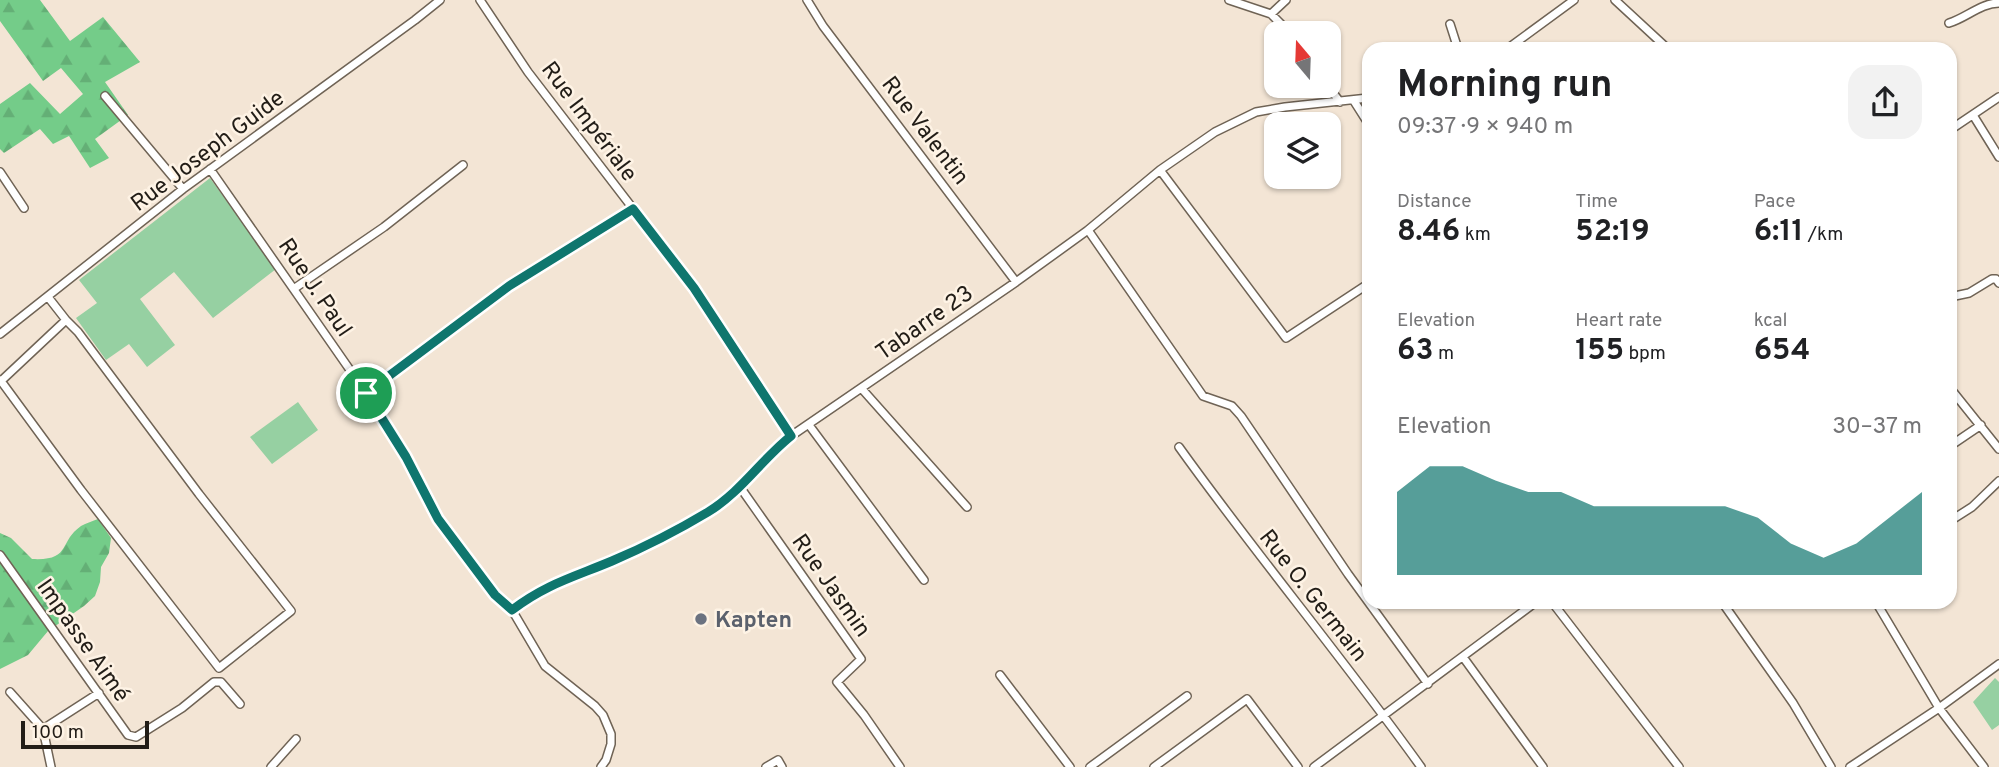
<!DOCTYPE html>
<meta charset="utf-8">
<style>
:root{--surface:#fff;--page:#f2f2f2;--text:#202124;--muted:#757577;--accent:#0f766e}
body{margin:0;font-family:Overpass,sans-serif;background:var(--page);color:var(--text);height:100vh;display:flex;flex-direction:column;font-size:26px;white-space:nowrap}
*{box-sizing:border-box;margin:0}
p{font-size:23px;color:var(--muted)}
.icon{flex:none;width:38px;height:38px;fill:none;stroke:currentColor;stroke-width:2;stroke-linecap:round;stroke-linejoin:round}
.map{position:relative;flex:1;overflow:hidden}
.drawer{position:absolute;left:1362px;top:42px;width:595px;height:567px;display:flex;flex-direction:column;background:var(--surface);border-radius:21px;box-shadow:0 2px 5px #0004}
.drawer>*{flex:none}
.needle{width:46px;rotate:341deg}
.buttons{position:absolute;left:1264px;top:21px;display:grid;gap:14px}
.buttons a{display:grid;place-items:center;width:77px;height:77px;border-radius:14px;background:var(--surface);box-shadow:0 2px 5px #0004;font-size:35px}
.scale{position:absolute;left:21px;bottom:18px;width:128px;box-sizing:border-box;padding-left:7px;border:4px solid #221d17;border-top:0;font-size:19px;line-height:24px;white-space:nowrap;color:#221d17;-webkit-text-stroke:5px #fef3e5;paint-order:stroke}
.pin{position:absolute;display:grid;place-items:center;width:60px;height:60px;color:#fff;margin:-30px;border:4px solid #fff;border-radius:50%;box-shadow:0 2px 7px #0007}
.round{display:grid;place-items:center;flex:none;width:74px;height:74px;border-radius:21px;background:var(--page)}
.overview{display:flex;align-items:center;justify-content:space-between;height:119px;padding:0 35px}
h1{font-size:38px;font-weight:700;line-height:52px}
.metrics{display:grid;grid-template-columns:repeat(3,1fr);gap:10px;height:119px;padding:7px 35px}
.metrics div{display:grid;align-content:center}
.metrics b{font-size:30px;font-weight:700}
.metrics small{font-size:19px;font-weight:400}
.metrics p{font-size:19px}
.chart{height:196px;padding:14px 35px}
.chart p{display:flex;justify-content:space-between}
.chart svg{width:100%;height:126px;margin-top:7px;fill:var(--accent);opacity:.7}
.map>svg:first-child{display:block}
.green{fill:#96d0a2}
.forest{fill:url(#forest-firs)}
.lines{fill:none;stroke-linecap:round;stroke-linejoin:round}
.minor-casing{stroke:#6f6355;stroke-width:10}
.minor{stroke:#fff;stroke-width:7}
.route-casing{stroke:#fff;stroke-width:14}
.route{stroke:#0f766e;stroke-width:9}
.worship-dot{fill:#6b7280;stroke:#fef3e5;stroke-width:2.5}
.labels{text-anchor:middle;stroke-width:5;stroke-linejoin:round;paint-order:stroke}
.street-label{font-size:23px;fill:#221d17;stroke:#fef3e5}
.worship-label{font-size:23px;font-weight:bold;fill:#5b616d;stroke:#fef3e5;text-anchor:start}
</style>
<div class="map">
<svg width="1999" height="767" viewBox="0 0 1999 767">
<defs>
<pattern id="forest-firs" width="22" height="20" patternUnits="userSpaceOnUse" patternTransform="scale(1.75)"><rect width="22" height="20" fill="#74cc89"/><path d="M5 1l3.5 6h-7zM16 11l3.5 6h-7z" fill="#64af76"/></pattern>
</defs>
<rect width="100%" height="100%" fill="#f3e5d5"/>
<path class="green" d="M210 178 276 269 213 318 174 272 140 299 175 345 147 367 129 344 106 360 76 318 97 303 79 280Z
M298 402 318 430 272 464 250 437Z
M1995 678 1999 682V725L1992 730 1973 702Z"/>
<path class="forest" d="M0 0H40L70 41 103 17 140 62 105 82 128 115 95 139 109 158 90 168 69 136 53 144 40 129 4 153 0 149V104L30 83 60 114 83 94 61 68 43 81 0 21Z
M98 519 111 538 109 553 101 567 100 582 95 596 84 606 48 631 28 655 0 669V533L11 538 32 559C72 561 58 542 81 526 86 523 93 521 98 519Z"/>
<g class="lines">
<defs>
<path id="minor" d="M480 0 528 72 694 288 791 436
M807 0 823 26 1016 282
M1229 0 1271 14 1290 33
M1615 0 1668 49
M1271 14 1286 0
M1949 23C1966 18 1981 3 1999 3
M1450 24 1458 49
M1507 49 1574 0
M1328 86 1340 102
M105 96 183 189
M1354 101 1368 123
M1973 115 1999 157
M1950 130 1999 97
M210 169 366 393 406 457 438 519 495 595 512 610 545 666 595 706 603 715 611 734V744L606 760 601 767
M1160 170 1286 338 1368 284
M0 172 24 208
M1088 230 1203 396 1232 406 1241 416 1348 574 1428 684
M295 288 384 227 463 165
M48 297 66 320
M1950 297 1969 293 1992 279H1996L1999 283
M0 334 183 189 415 20 440 0
M0 380 1 381 81 490 88 499 219 668 291 611 199 494 78 332 66 320 1 381
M1950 388 1999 449
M862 389 967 507
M366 393 509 286 633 209
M809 425 924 580
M1950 446 1981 425
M1179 447C1257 556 1343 658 1421 767
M740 487 861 659 837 682 864 715 900 767
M1950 521 1972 507 1999 481
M0 555 128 735 136 737 182 708 214 682H221L240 704
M1552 602 1679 767
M1722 602 1793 703 1831 767
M1876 602 1939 708 1984 767
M512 610C547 583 573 577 612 561 645 547 678 530 708 512 741 492 761 460 791 436L1016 282 1088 230 1160 170 1215 132 1256 112 1285 107 1368 98
M1463 657 1543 767
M1000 675 1070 767
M10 692 43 729
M51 767 43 729 99 693
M271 767 296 739
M766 767 778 760 782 767
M1090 767 1187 696
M1154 767 1247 699 1298 767
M1314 767 1536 602
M1850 767 1939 708 1999 664"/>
</defs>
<use href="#minor" class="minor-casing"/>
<use href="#minor" class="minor"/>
</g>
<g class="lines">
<defs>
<path id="route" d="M633 209 694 288 791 436C761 460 741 492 708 512 678 530 645 547 612 561 574 577 546 584 512 610L495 595 438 519 406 457 366 393 509 286Z"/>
</defs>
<use href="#route" class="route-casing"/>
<use href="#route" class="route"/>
</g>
<circle class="worship-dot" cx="701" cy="619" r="7"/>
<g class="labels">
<g class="street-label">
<text transform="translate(590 121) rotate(53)" y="8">Rue Impériale</text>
<text transform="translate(926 130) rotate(53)" y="8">Rue Valentin</text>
<text transform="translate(207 150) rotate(-37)" y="8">Rue Joseph Guide</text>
<text transform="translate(316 287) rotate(56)" y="8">Rue J. Paul</text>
<text transform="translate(924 322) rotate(-35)" y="8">Tabarre 23</text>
<text transform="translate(832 585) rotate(55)" y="8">Rue Jasmin</text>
<text transform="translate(1314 595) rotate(52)" y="8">Rue O. Germain</text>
<text transform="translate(84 640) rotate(55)" y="8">Impasse Aimé</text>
</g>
<g class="worship-label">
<text x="715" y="627">Kapten</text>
</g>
</g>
</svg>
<div class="buttons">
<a><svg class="needle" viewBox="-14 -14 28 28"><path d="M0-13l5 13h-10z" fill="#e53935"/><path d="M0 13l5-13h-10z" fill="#757577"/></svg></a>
<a><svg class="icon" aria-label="layers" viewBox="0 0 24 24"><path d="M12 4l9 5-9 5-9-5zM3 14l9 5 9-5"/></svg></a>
</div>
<div class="scale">100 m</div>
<div class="pin" style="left:366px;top:393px;background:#1e9e55"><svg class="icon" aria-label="arrive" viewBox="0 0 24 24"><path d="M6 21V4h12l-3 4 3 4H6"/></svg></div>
<section class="drawer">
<div class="overview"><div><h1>Morning run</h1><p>09:37 · 9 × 940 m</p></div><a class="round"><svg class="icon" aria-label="share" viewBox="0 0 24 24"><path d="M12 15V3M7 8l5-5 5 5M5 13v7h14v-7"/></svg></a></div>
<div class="metrics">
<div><p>Distance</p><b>8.46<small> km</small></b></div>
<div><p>Time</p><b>52:19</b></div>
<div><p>Pace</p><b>6:11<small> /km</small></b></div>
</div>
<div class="metrics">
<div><p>Elevation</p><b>63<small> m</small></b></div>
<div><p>Heart rate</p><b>155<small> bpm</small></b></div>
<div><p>kcal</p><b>654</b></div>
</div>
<div class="chart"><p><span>Elevation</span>30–37 m</p>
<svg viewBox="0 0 160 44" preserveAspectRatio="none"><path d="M0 44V15L10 6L20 6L30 11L40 15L50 15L60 20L70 20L80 20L90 20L100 20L110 24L120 33L130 38L140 33L150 24L160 15V44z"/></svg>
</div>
</section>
</div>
